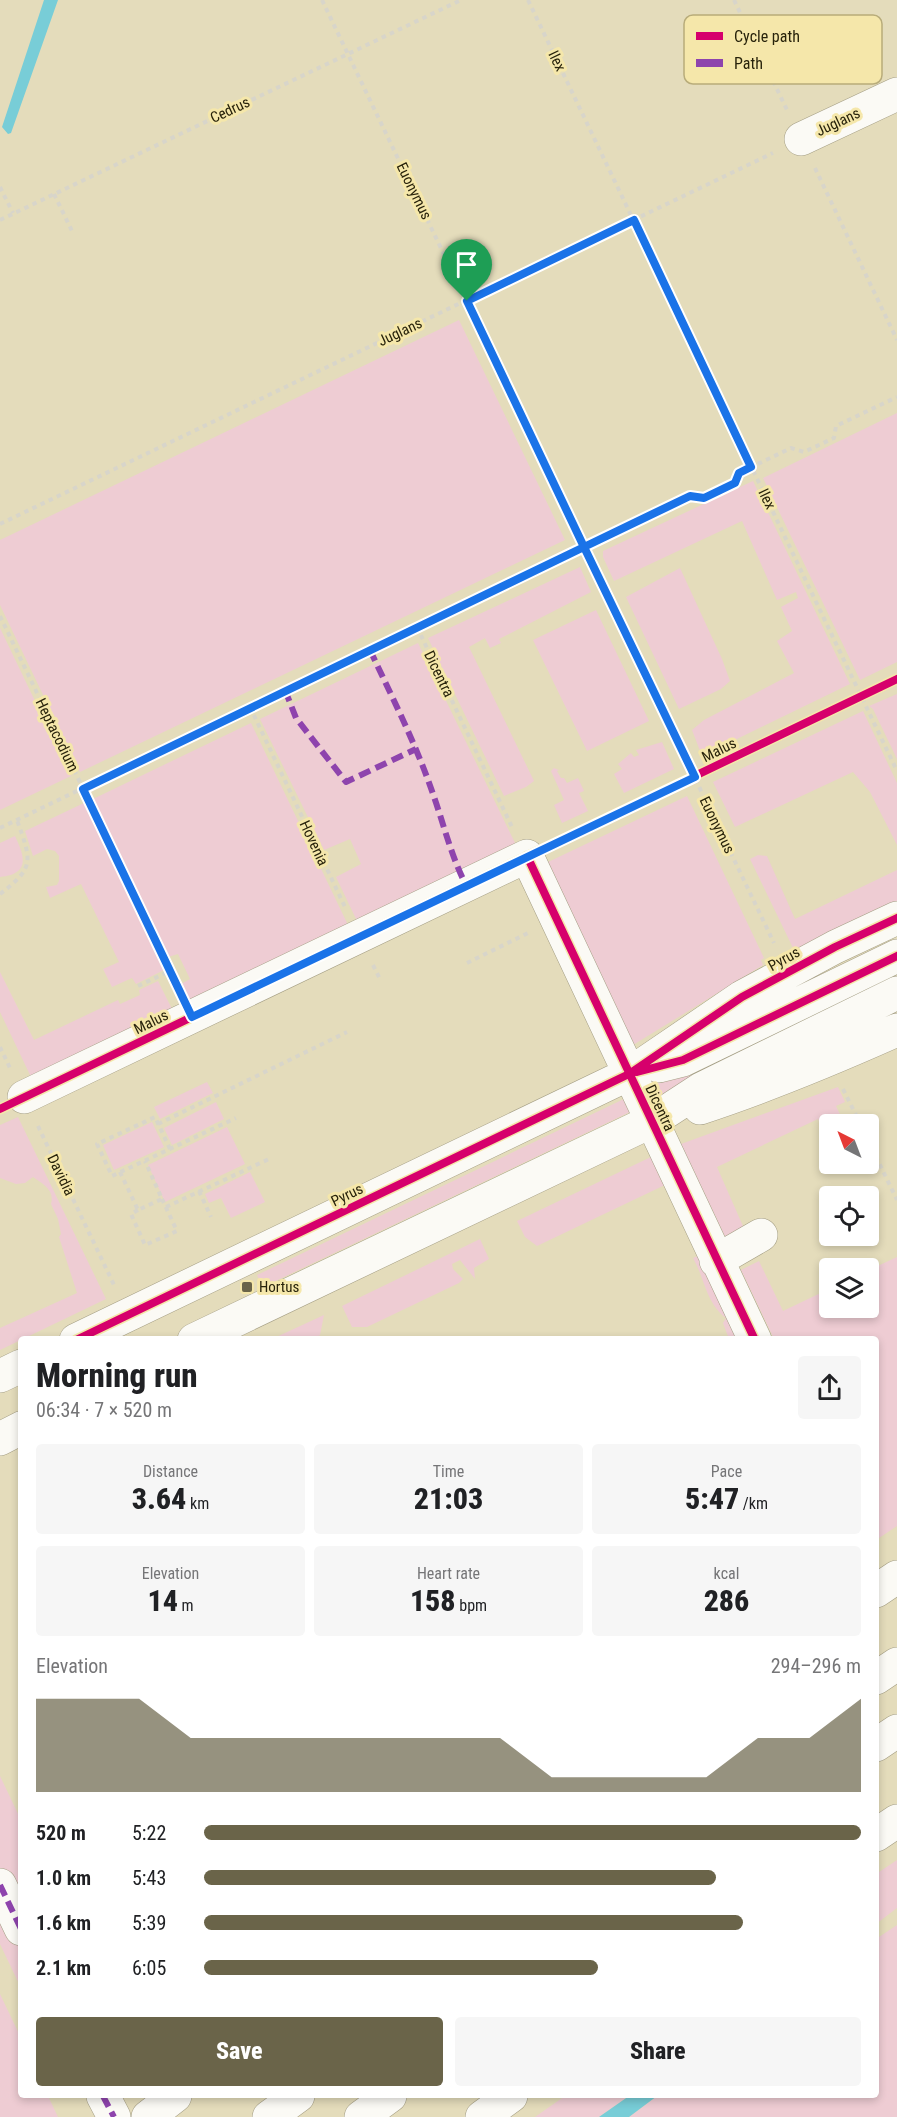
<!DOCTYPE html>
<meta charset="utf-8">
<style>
:root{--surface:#fff;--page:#f6f6f6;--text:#202124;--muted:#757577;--accent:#6a6449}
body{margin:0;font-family:"Roboto Condensed",sans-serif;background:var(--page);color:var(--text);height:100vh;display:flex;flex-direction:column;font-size:22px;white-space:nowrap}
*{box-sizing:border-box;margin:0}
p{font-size:20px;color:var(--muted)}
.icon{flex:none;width:33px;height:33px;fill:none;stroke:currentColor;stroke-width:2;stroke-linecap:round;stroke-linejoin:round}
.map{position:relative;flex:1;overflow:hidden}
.details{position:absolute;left:18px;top:1336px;width:861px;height:762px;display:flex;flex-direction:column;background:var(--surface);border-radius:6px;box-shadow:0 3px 9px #0003}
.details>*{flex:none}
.needle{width:39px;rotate:318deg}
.buttons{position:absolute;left:819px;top:1114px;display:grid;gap:12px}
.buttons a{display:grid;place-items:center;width:60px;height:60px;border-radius:6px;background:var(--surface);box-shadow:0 3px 9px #0003;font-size:30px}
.pin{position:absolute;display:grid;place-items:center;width:51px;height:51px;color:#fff;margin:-62px -26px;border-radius:50% 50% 50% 0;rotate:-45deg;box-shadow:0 0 6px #0007}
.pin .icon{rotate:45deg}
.round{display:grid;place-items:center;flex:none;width:63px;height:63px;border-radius:6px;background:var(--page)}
.head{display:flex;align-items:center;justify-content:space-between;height:102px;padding:0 18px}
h1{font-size:33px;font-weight:800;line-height:45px}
.stats{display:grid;grid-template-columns:repeat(3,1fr);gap:9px;height:102px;padding:6px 18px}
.stats div{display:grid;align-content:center;border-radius:6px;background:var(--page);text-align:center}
.stats b{font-size:30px;font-weight:800}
.stats small{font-size:16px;font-weight:400}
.stats p{font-size:16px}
.chart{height:168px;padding:12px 18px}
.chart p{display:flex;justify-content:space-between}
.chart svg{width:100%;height:108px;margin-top:6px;fill:var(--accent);opacity:.7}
.cta{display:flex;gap:12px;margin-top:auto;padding:12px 18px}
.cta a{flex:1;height:69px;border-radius:6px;background:var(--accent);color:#fff;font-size:24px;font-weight:800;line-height:69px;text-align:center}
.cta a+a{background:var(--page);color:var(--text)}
ul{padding:0 18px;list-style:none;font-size:20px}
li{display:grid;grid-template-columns:96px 72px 1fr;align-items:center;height:45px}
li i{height:15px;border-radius:8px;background:var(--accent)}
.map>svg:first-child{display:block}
.green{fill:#eeccd3}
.water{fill:#78cdd7}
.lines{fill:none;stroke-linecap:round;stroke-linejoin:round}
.minor-casing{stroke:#a49e84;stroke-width:34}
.highway-casing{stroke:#a49e84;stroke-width:34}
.path{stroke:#d8d5ca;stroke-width:4;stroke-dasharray:4.5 4.5;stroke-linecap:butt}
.minor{stroke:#fbfaf5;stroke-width:33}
.highway{stroke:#fbfaf5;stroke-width:33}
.quiet{stroke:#8e44ad;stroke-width:6;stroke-dasharray:12 6;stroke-linecap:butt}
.cycleway-casing{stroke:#f5e7aa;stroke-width:11}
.cycleway{stroke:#d6006c;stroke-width:8}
.route-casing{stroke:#fff;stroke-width:12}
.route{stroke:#1a73e8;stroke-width:8}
.poi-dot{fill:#6a6449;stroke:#f5e7aa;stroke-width:2}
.labels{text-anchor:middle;stroke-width:6;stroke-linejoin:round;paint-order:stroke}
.street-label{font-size:15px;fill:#28230b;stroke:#f5e7aa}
.poi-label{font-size:15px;fill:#28230b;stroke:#f5e7aa;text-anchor:start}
.key{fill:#f5e7aa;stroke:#b8ac7a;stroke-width:1.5}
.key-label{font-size:16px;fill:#28230b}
</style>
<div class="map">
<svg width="897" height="2117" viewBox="0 0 897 2117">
<rect width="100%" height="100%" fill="#e4dcbb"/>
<path class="green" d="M459 320 565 540 80 772 0 605V540Z
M897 413V662L860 680 763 478Z
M753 481 850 684 702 756 692 730 704 720 794 673 777 641 792 631 781 607 798 598 796 592 777 600 742 521 614 581 603 557V551Z
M580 567 591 592 499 639 501 643 490 648 485 638 469 647 534 781 526 787 504 796 428 638Z
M680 568 722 659 730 681 721 689 679 709 626 597Z
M596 610 649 721 587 751 533 640Z
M0 628 71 776 0 810Z
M418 643 516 845 357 921 336 877 361 864 350 839 324 850 260 719Z
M897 694V759L873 709 869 706Z
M863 711 897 783V845L870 792 853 772 735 827 713 782Z
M251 723 348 925 190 1001 181 984 190 979 178 954 168 957 93 799Z
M662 742 674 769 624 793 614 774 622 769 618 764 631 753 634 757 639 755 636 750Z
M554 768 559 770 557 771 561 778H564L567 783 578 778 584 791 579 793 588 811 562 823 554 805 564 800 551 771Z
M687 796 764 958 761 960 763 965 633 1045 546 863Z
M84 803 164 970 136 984 132 978 112 987 103 969 119 962 81 884 50 898 46 887 57 885 59 881V856L55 851 47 849 33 856 25 831Z
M15 836C25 857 30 874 0 877V843Z
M758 855 767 856 795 919 897 870V901L794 950 750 859Z
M0 972 34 1040 118 1000 120 1004 140 995 139 990 158 981 172 1009 31 1077 0 1012Z
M802 1013 808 1026 659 1098 652 1085Z
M207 1082 213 1093 160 1119 154 1107Z
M838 1087 845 1102 836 1106 845 1125H830L829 1144 818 1119 717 1167 746 1233 728 1243 681 1144Z
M626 1098 632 1111 263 1287 257 1275Z
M216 1102 224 1119 172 1145 164 1128Z
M18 1117 106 1299 0 1350V1328L77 1293 59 1237 61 1234 58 1219 51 1204C55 1190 43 1184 33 1177L25 1183 16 1184 0 1178V1125Z
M152 1122 164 1147 114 1170 103 1145Z
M227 1127 245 1164 165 1202 148 1165Z
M653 1156 667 1184 537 1246 525 1237 517 1221Z
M250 1172 265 1202 231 1218 221 1198 209 1203 205 1194Z
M480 1239 489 1259 474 1268 475 1279 460 1260 452 1264 453 1269 463 1279 459 1283 367 1327H352L342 1306Z
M700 1255 741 1339H729L723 1323 726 1318C706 1303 705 1279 693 1258Z
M897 1257V1526L876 1540V1340L774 1339 741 1270 759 1261 783 1311 829 1289 830 1308H868L869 1270Z
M324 1315 320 1335 314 1339H272Z
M0 1776 21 1820V1886L9 1892 0 1873Z
M897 1860V1908L876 1924V1874Z
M0 1923 21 1941V1988L0 1944Z
M897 1925V2117H629L657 2096H876V1939Z
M0 1994 21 2038V2096H48L58 2117H0Z
M565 2096H629L599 2117H535Z"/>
<path class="water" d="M44 0H58L11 133 8 134 2 127Z
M629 2096H657L629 2117H599Z"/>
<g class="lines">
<defs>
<path id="minor" d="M801 139 897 94
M659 1066 683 1060 897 956
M24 1097 527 856 755 1340
M700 1108C767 1086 832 1059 897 1030
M716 1261 761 1235
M76 1340 629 1074 742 997 835 947 897 918
M194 1340 652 1121 701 1089 897 993
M0 1376 21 1366
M0 1439 21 1428
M0 1885 21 1929
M103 2096 114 2117"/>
<path id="highway" d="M876 1591 897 1577
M876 1678 897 1664
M876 1745 897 1731
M876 1835 897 1821
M148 2117 175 2096
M269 2117 298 2096
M361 2117 390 2096
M482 2117 511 2096"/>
</defs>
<use href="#minor" class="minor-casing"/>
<use href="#highway" class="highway-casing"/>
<path class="path" d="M322 0 774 943
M528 0 897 771
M734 0 787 110
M815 168 897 340
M0 187 13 213
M54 194 72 231
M0 220 461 0
M0 524 773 153
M0 616 178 986
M417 627 512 827
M250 707 345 907
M0 828 691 496 704 498 735 483 739 473 791 448 804 452 834 438 836 426 897 397
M0 894C36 867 31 860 17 820
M467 963 528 933
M373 965 380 979
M138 986 170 971
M0 1047 10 1068
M843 1089 861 1125
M158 1124 347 1032
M38 1126 115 1287
M868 1140 897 1200
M170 1149 155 1117 97 1144 112 1176 236 1118
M120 1172 138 1210 162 1199 145 1161
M199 1191 211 1217
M166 1207 269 1159
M138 1210 131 1214 145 1245 177 1231 162 1199"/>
<use href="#minor" class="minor"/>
<use href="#highway" class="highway"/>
<path class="quiet" d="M370 650C392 697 416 744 433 794 444 825 451 856 466 885
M285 690 296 718 346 782 416 749
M0 1885 21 1929
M103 2096 114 2117"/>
<defs>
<path id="cycleway" d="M527 856 755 1340
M637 1072 683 1060 897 956
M0 1109 897 679
M76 1340 629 1074 742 997 835 947 897 918"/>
</defs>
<use href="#cycleway" class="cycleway-casing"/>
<use href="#cycleway" class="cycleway"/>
</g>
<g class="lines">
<defs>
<path id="route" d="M467 301 584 547 83 789 192 1017 695 777 584 547 690 496 704 498 735 483 739 473 751 467 634 220 467 301"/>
</defs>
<use href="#route" class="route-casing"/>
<use href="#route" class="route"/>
</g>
<rect class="poi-dot" x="241" y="1281" width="12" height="12" rx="3"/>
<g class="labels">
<g class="street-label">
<text transform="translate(557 61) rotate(64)" y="5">Ilex</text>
<text transform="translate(230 110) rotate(-25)" y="5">Cedrus</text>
<text transform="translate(838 122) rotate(-25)" y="5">Juglans</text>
<text transform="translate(414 191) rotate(64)" y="5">Euonymus</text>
<text transform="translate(400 332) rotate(-25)" y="5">Juglans</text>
<text transform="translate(767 499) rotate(64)" y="5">Ilex</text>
<text transform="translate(439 674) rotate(64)" y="5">Dicentra</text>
<text transform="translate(57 735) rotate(64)" y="5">Heptacodium</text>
<text transform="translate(719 750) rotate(-26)" y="5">Malus</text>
<text transform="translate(717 825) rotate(64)" y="5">Euonymus</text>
<text transform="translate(314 843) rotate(65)" y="5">Hovenia</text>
<text transform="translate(784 959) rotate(-29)" y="5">Pyrus</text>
<text transform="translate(151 1022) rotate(-26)" y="5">Malus</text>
<text transform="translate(660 1108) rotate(65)" y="5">Dicentra</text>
<text transform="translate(61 1175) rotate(64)" y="5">Davidia</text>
<text transform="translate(347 1195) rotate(-26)" y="5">Pyrus</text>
</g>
<g class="poi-label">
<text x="259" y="1292">Hortus</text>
</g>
</g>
<rect x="684" y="15" width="198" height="69" rx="9" class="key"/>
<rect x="696" y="32" width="27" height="8" fill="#d6006c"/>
<rect x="696" y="59" width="27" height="8" fill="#8e44ad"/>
<g class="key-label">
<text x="734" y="42">Cycle path</text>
<text x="734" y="69">Path</text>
</g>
</svg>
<div class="buttons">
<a><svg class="needle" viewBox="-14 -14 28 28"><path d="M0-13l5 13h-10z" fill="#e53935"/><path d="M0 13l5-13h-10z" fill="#757577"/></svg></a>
<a><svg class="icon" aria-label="locate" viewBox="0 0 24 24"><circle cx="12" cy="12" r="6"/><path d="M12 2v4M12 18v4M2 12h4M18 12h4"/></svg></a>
<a><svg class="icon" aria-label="layers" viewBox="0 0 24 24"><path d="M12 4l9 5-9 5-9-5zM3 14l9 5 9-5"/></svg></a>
</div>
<div class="pin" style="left:467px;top:301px;background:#1e9e55"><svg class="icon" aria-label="arrive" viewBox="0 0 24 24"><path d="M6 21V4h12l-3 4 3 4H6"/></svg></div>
<section class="details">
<div class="head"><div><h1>Morning run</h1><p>06:34 · 7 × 520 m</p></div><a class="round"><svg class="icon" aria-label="share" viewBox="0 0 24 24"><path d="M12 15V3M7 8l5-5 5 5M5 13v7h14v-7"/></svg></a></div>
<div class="stats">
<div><p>Distance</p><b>3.64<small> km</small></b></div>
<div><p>Time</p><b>21:03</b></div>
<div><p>Pace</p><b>5:47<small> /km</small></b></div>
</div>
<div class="stats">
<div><p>Elevation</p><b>14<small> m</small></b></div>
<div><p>Heart rate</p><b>158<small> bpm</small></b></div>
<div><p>kcal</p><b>286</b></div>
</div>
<div class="chart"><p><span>Elevation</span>294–296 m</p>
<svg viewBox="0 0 160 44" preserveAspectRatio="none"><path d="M0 44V6L10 6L20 6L30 22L40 22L50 22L60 22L70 22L80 22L90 22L100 38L110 38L120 38L130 38L140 22L150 22L160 6V44z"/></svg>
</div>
<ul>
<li><b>520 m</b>5:22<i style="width:100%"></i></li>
<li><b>1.0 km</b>5:43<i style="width:78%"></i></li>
<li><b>1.6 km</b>5:39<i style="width:82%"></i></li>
<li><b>2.1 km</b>6:05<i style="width:60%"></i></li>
</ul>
<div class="cta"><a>Save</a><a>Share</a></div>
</section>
</div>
